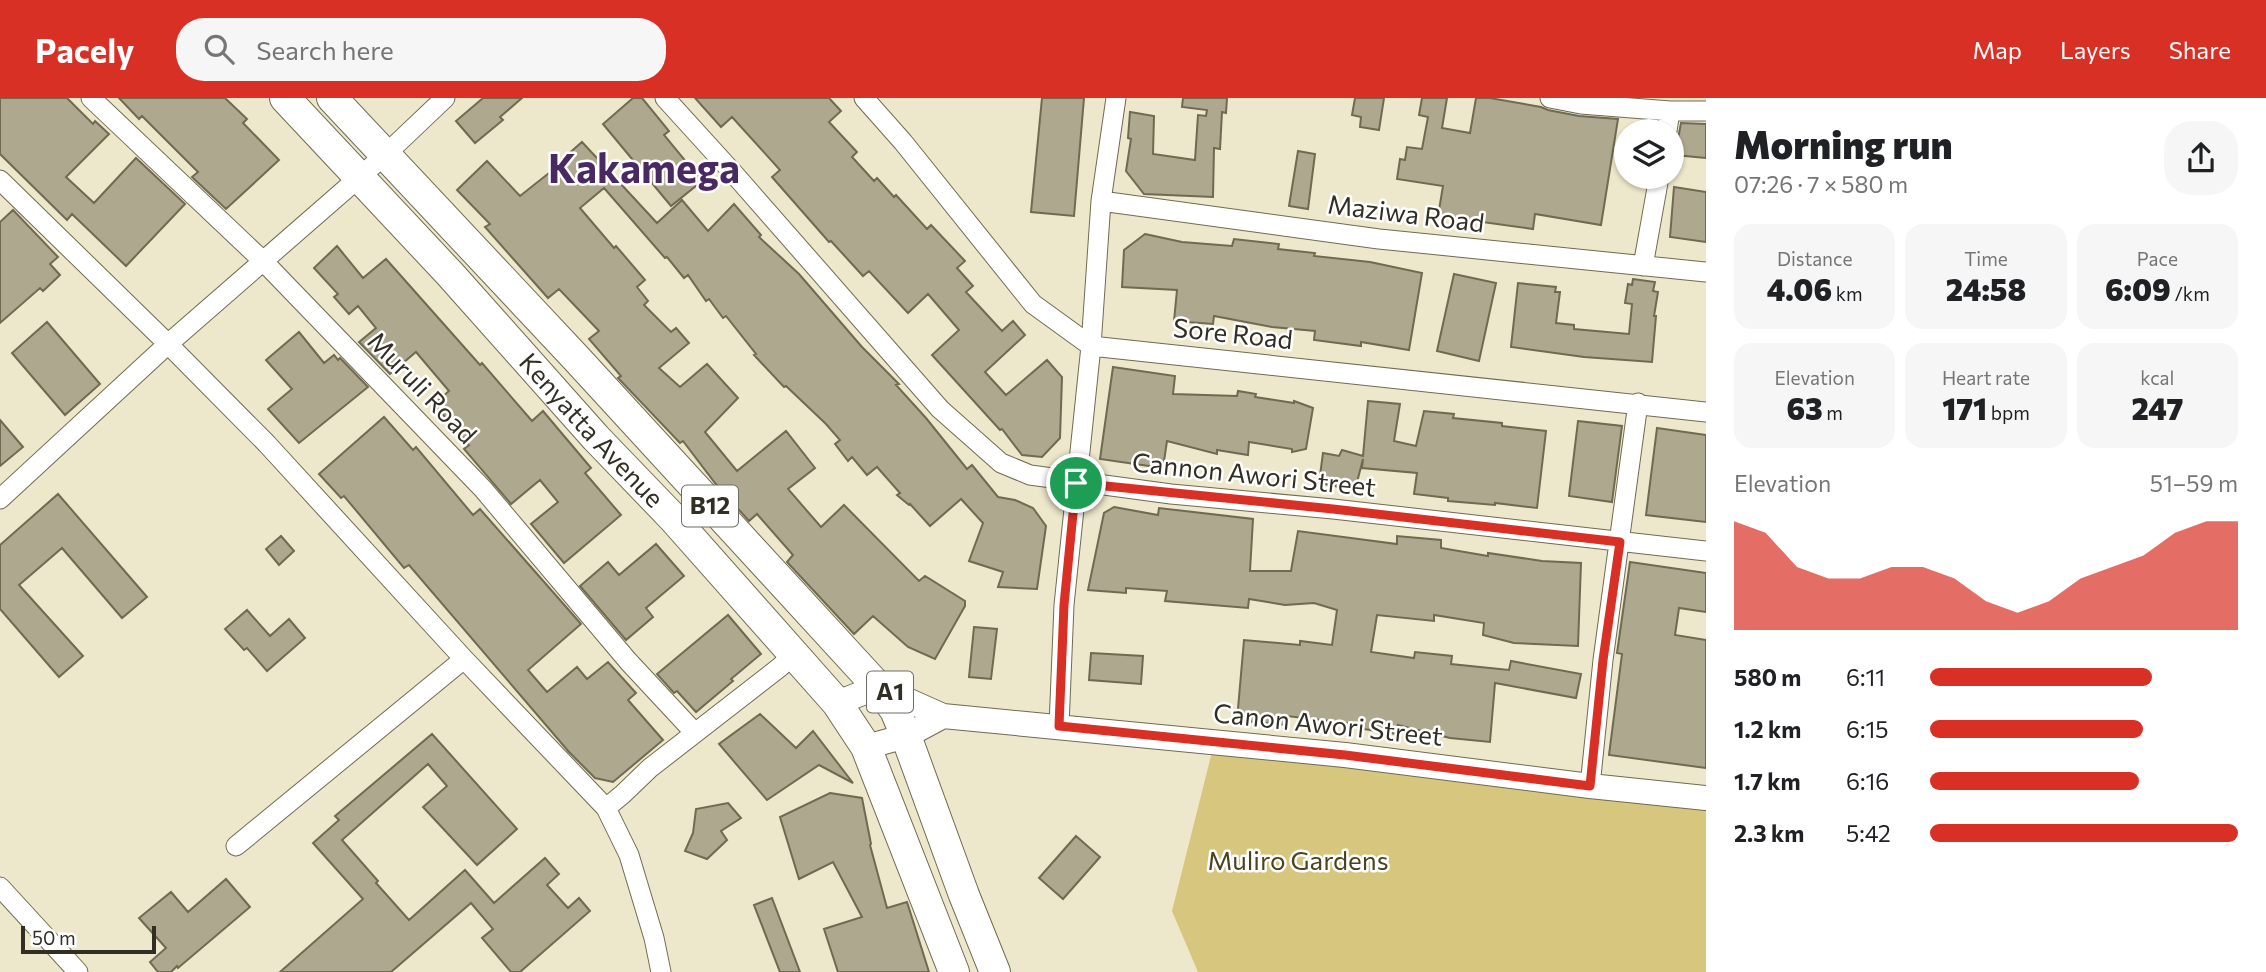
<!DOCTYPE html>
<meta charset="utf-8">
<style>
:root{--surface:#fff;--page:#f6f6f6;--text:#202124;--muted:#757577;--accent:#d93025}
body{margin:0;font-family:Commissioner,sans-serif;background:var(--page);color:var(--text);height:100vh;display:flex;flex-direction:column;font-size:26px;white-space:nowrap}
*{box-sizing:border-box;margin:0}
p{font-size:23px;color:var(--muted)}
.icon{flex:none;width:38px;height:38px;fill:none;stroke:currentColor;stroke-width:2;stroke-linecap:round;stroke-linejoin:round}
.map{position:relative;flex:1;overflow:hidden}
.sheet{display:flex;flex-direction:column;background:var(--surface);width:560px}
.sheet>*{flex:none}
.tools{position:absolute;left:1614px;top:21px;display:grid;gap:14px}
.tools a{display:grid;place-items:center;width:70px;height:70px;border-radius:50%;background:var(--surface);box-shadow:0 2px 5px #0004;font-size:35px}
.scale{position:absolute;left:21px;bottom:18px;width:135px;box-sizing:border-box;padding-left:7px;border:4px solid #312f24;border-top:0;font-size:19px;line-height:24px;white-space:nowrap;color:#312f24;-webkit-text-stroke:5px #fff;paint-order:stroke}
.pin{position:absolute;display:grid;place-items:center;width:60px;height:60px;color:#fff;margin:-30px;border:4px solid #fff;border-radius:50%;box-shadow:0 2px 7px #0007}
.round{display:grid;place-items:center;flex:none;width:74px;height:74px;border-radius:28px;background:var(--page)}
.overview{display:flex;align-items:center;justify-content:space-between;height:119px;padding:0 28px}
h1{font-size:38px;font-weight:800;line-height:52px}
.stats{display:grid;grid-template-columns:repeat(3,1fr);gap:10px;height:119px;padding:7px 28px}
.stats div{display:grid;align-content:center;border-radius:18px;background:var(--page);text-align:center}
.stats b{font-size:30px;font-weight:800}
.stats small{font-size:19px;font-weight:400}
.stats p{font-size:19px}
.chart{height:196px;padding:14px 28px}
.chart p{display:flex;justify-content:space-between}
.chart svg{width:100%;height:126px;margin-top:7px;fill:var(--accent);opacity:.7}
ul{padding:0 28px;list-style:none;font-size:23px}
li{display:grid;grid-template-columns:112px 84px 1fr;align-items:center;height:52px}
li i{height:18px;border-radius:9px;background:var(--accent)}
header{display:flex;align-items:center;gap:42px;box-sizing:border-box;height:98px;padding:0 35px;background:var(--accent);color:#fff}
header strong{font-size:33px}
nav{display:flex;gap:38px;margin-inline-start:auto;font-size:24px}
.search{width:490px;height:63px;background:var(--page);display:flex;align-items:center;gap:18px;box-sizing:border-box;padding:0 24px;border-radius:28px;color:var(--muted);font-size:26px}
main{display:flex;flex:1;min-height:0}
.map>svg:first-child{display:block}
.green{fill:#d7c67d}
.building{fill:#ada88e;stroke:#6f6a51;stroke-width:2}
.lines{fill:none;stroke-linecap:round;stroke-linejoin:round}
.minor-casing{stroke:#706a52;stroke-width:21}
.major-casing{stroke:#706a52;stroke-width:26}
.highway-casing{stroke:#706a52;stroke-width:32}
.minor{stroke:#fff;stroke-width:19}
.major{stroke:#fff;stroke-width:24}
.highway{stroke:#fff;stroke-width:30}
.route-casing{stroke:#fff;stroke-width:14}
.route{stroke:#d93025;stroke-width:9}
.labels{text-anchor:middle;stroke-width:5;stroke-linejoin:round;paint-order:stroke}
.shield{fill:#fff;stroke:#6f6d66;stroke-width:2}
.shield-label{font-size:24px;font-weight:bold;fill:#312f24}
.street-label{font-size:26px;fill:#312f24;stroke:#fff}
.park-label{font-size:26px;fill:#4b431f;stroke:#fff}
.town-label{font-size:40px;font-weight:bold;fill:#482962;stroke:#fff}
</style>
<header>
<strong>Pacely</strong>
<div class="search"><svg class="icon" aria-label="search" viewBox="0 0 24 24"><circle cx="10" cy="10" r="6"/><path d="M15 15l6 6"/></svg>Search here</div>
<nav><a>Map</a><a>Layers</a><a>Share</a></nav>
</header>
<main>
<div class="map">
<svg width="1706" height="874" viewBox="0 0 1706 874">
<rect width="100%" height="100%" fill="#ede7cb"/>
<path class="green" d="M1215 642 1706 699V874H1198L1172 813Z"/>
<path class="building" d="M0 0H67L93 26 95 23 109 36 66 79 94 105 136 60 185 106 126 168 72 116 67 122 0 56Z
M119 0H225L247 21 243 25 279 62 226 111 192 79 198 74 142 18 139 21Z
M483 0H522L500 19 503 22 475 45 456 23Z
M633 0H642L669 33 664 37 702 83 671 108 603 26Z
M695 0H829L841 13 829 24 857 54 852 59 874 83 877 80 894 99 896 97 927 131 931 127 965 163 957 170 973 188 966 194 1002 233 1013 223 1025 237 985 274 1006 297 1047 262 1062 279 1060 340 1042 359 1022 357 1002 331 1000 332 932 257 959 232 928 196 908 215 869 173 863 178 831 143 829 144 772 79 780 72 732 19 721 29Z
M1042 0H1084L1074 118 1031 114Z
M1183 0H1227L1226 15 1222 14 1220 51 1214 50 1213 99 1144 96 1126 73 1131 41 1128 40 1130 14 1154 18 1153 56 1195 62 1198 17 1206 18 1207 12 1182 9Z
M1355 0H1384L1379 32 1360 29 1361 19 1352 17Z
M1422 0H1447L1442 30 1470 35 1476 0H1490L1541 9 1548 12 1579 18 1618 21 1601 127 1535 116 1533 131 1438 118 1443 88 1397 81 1400 61 1405 62 1407 49 1422 51 1428 19 1419 17Z
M1681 25 1706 26V60L1675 57Z
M582 44 657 125 682 102 708 133 734 106 761 137 759 139 799 176 862 249 899 286 896 287 926 320 967 371 972 367 998 399 1015 402 1033 410 1046 428 1037 491 998 489 1003 474 969 463 983 425 961 401 930 428 910 406 909 407 897 397 900 395 877 369 867 377 852 359 848 363 835 346 840 342 826 326 786 288 784 289 754 257 756 256 726 218 723 220 709 201 706 203 688 177 684 180 667 159 665 160 604 90 580 110 614 150 616 148 645 182 637 189 648 203 644 207 671 234 676 230 689 245 659 270 680 289 707 266 738 300 705 334 737 373 786 333 815 370 788 391 821 429 844 407 919 483 925 478 965 503V508L935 561 908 549 873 518 854 536 787 464 793 457 757 416 749 423 715 385 683 343 680 345 618 280 621 278 589 241 599 233 559 191 548 200 485 129 490 126 457 92 487 63 520 98 568 60 566 58Z
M1298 53 1315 56 1308 111 1289 108Z
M1674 89 1706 94V144L1670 139Z
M13 112 58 159 50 166 60 177 43 193 40 190 0 225V124Z
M1145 136 1182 144 1232 148 1234 141 1279 146 1278 151 1315 155 1314 158 1370 164 1422 175 1409 252 1361 244V248L1314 242 1315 233 1272 229 1214 218 1213 226 1174 223 1177 192 1122 189 1124 152Z
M337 148 363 180 386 161 480 267 482 265 532 323 543 313 591 370 585 375 621 417 564 465 531 426 558 404 540 382 511 406 464 351 469 347 434 306 449 293 416 254 390 276 359 244 376 230 358 208 349 216 334 199 338 196 314 170Z
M1454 176 1496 185 1479 263 1437 253Z
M1633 181 1655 184 1653 193 1658 194 1654 218H1656L1652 264 1584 259 1511 249 1518 185 1556 189 1555 194H1560L1556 225 1574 227V231L1629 236 1632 206 1625 205 1628 186 1632 187Z
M47 224 100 286 65 317 12 255Z
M299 234 324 265 334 257 338 262 340 260 368 289 299 345 268 311 292 291 266 262Z
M1113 269 1175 278 1173 296 1237 298 1238 293 1256 296 1255 299 1294 305V303L1313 310 1306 351 1292 354V351L1249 344 1248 357 1217 352V356L1167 343 1163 370 1100 361Z
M1368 303 1400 306 1394 343 1416 348 1424 313 1454 316 1453 320 1502 325V328L1546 333 1537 410 1495 405V407L1448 403V400L1414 396 1417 375 1362 370 1363 361 1355 392 1319 385 1323 355 1339 358 1342 352 1363 358Z
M384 319 413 352 416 349 473 417 480 411 581 526 528 572 547 594 577 569 587 581 608 564 636 595 628 602 663 642 613 684 595 680 569 654 409 467 404 470 344 398 341 400 319 376Z
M0 322 23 349 0 368Z
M1578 323 1622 328 1612 404 1569 398Z
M1657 330 1706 337V424L1646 417Z
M58 396 147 499 122 520 62 450 19 487 83 558 59 579 0 511V447Z
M1114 409 1158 417 1159 410 1253 421 1250 473H1291L1298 433 1397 446V438L1441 442V450L1488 458V455L1542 463 1581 465 1578 548 1514 545 1483 537 1484 525 1434 517V523L1377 517 1371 554 1414 560 1415 554 1452 558 1451 566 1509 572 1511 563 1581 576 1576 600 1495 585 1490 644 1450 640 1398 627 1397 636 1363 631V627L1287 618 1286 627 1237 622 1244 542 1300 547V543L1332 547 1337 512 1314 505 1285 507 1249 501 1248 510 1165 503 1167 493 1126 490V495L1088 492 1104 415Z
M281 438 294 453 279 467 266 451Z
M656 446 684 478 646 510 653 519 626 542 580 488 608 464 619 477Z
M1630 464 1706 475V514L1679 510 1675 537 1706 542V670L1609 657 1622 556 1617 555Z
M247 512 270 538 289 521 305 540 267 573 247 550 244 552 225 531Z
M728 517 761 556 731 581 733 583 696 614 677 593 674 595 657 576Z
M974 529 997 531 991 581 969 579Z
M1091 555 1143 558 1141 586 1089 582Z
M760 616 796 650 813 633 853 685 819 667 767 702 719 646Z
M432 636 517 731 477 767 423 709 447 688 428 666 342 742 378 783 376 785 409 822 465 772 494 805 545 760 559 776 547 787 568 810 579 800 590 813 520 874H511L482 840 493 831 471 805 391 874H280L363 801 313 745 339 722 335 718Z
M830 695 862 700 871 746 870 747 887 810 907 804 929 874H838L824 831 862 819 833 764 799 781 780 719Z
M728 705 741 720 721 733 727 742 707 761 685 753 693 735 696 711Z
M1076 738 1100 759 1063 801 1039 780Z
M226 781 250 809 178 870 177 868 171 874H158L150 864 166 850 139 820 171 794 188 814Z
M772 800 800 874H780L754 807Z"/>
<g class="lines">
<defs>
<path id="minor" d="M91 0 263 163 483 391 628 563 695 635
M665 0 735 77 940 311 1001 365 1030 377 1171 396 1333 411 1706 453
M864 0 903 44 1033 206 1091 248 1706 314
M1550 0 1581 6 1670 13 1667 33
M1670 13H1706
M0 82 168 246 267 346 464 561 606 710
M1101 103 1379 141 1706 174
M1643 168 1659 79
M0 401 168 246 386 56 445 0
M1059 628 1064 507 1091 248 1101 103 1116 0
M1590 688 1603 562 1638 305
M236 748 464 561
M0 789 78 874
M661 874 654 840 629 757 606 710 623 696 650 670 780 569 794 556"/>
<path id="major" d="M837 605 878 589 943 618 1345 657 1590 688 1706 700
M866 649 906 638 943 618"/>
<g id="highway">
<path id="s1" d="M285 0 450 176 596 340 673 420 837 605 866 649 954 874"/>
<path d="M332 0 576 260 878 589 895 612 906 638 964 797 995 874"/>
</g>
</defs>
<use href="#minor" class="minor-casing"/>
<use href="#major" class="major-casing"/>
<use href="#highway" class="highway-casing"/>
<use href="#minor" class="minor"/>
<use href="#major" class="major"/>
<use href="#highway" class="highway"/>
</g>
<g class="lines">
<defs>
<path id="route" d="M1076 385 1333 411 1620 444 1603 562 1590 688 1345 657 1059 628 1064 507Z"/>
</defs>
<use href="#route" class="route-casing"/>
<use href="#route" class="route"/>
</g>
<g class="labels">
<g class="shield">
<rect x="682" y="387.5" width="56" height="41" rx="5"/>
<rect x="867" y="573.5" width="46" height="41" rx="5"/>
</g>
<g class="shield-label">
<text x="710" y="416">B12</text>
<text x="890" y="602">A1</text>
</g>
<g class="street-label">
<text transform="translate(1406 116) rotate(7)" y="9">Maziwa Road</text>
<text transform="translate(1233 236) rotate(6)" y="9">Sore Road</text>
<text transform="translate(422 290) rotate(46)" y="9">Muruli Road</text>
<text dy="9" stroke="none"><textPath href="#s1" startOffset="452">Kenyatta Avenue</textPath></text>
<text transform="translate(1254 377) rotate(6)" y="9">Cannon Awori Street</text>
<text transform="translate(1328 627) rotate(6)" y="9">Canon Awori Street</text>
</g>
<g class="park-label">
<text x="1298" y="772">Muliro Gardens</text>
</g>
<g class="town-label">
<text x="644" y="85">Kakamega</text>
</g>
</g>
</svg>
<div class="tools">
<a><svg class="icon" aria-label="layers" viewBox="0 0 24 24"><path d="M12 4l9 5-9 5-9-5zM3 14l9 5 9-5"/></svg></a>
</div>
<div class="scale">50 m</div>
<div class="pin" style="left:1076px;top:385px;background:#1e9e55"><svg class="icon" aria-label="arrive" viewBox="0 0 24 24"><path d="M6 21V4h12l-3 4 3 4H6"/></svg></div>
</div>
<section class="sheet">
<div class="overview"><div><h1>Morning run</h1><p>07:26 · 7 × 580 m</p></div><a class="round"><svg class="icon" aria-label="share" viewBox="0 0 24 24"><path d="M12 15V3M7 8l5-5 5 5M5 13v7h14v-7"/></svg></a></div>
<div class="stats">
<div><p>Distance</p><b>4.06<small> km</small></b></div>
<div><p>Time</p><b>24:58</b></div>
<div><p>Pace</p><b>6:09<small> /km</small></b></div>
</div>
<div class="stats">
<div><p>Elevation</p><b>63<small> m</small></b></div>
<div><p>Heart rate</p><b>171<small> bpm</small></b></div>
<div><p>kcal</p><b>247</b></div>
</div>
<div class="chart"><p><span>Elevation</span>51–59 m</p>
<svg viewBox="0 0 160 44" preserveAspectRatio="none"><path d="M0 44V6L10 10L20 22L30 26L40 26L50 22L60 22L70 26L80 34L90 38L100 34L110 26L120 22L130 18L140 10L150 6L160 6V44z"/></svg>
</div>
<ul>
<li><b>580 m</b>6:11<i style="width:72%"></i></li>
<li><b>1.2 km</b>6:15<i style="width:69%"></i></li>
<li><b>1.7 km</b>6:16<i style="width:68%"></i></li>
<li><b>2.3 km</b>5:42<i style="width:100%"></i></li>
</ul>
</section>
</main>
